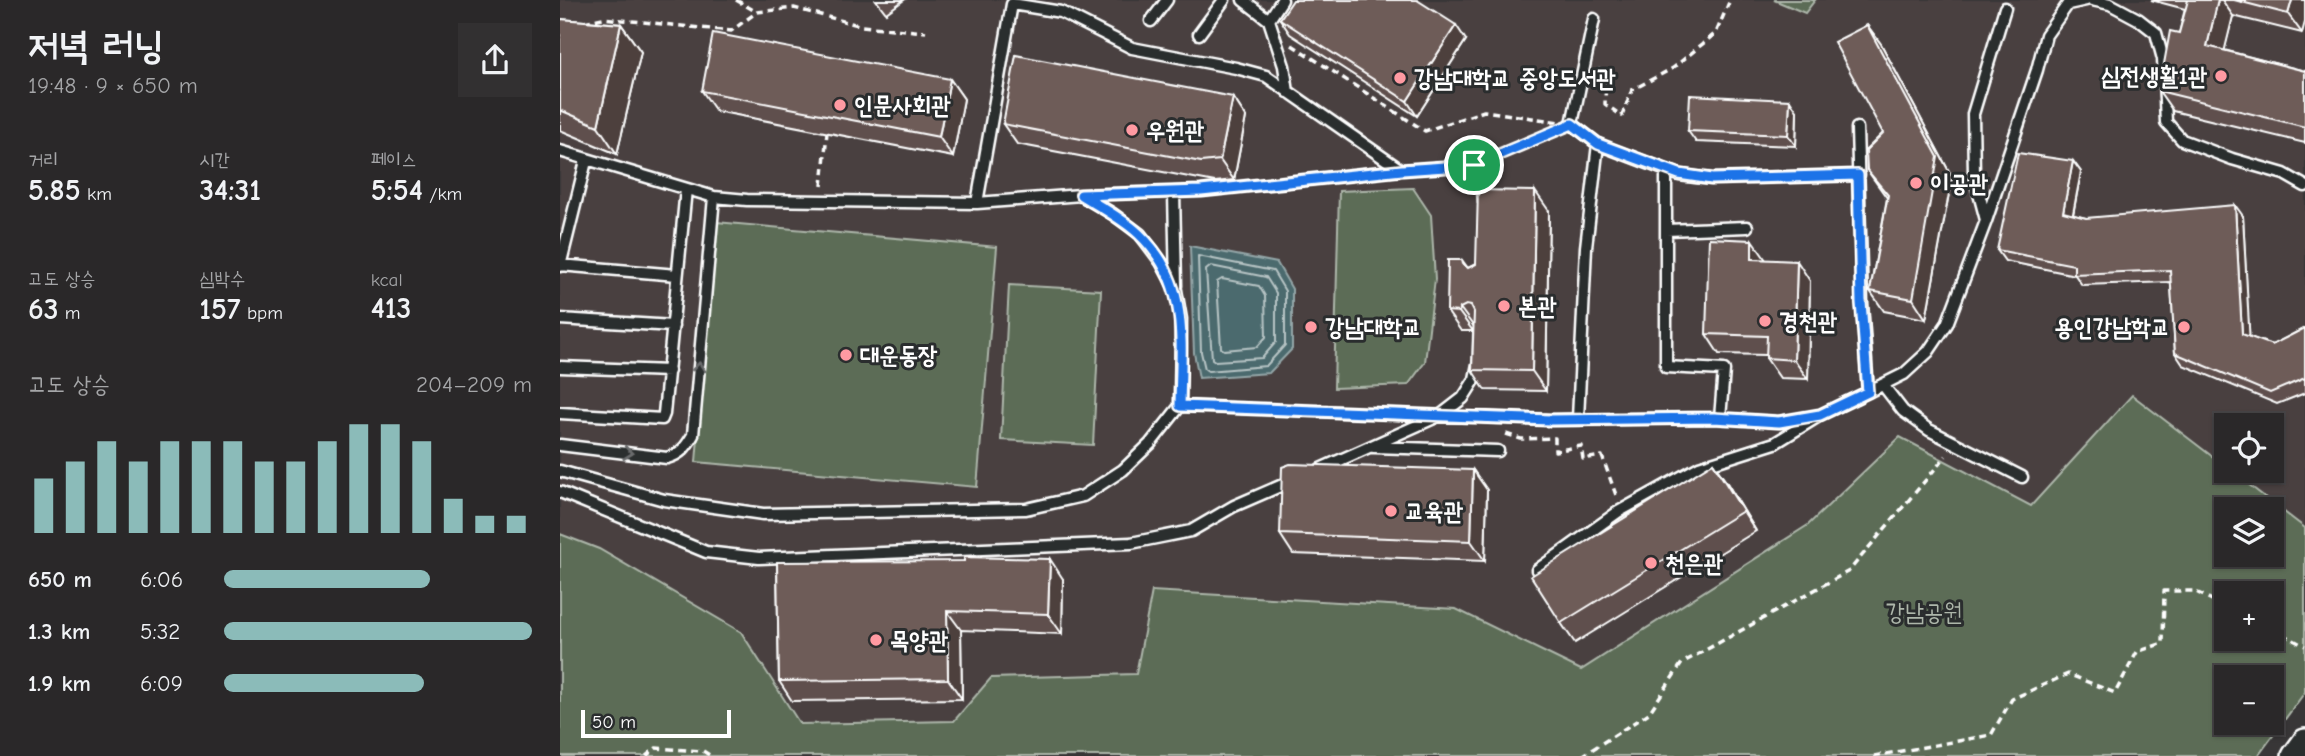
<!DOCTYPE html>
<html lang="ko">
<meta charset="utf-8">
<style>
:root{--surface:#2a2829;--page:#323031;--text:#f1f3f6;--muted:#a5a6a8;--line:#464446;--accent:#8bbbb9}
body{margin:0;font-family:"Comic Neue","Poor Story",sans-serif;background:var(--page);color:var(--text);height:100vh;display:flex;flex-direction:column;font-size:26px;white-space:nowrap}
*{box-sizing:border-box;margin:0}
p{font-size:23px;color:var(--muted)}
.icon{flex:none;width:38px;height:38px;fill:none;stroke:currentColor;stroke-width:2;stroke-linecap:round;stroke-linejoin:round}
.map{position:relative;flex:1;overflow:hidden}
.side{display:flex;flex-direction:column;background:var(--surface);width:560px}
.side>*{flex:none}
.tools{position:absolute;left:1654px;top:413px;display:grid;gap:14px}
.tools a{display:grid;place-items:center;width:70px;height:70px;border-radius:0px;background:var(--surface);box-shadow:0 2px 5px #0004,0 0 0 2px var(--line);font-size:35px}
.scale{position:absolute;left:21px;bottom:18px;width:150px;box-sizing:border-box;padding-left:7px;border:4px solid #fff;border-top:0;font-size:19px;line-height:24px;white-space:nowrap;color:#fff;-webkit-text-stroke:5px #2a2d2e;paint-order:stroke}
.pin{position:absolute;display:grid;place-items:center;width:60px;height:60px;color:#fff;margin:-30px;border:4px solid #fff;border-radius:50%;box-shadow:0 2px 7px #0007}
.round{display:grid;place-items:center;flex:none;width:74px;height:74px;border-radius:0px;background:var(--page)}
.head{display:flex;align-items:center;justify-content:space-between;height:119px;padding:0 28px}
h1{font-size:38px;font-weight:700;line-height:52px}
.metrics{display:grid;grid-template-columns:repeat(3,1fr);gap:10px;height:119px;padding:7px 28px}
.metrics div{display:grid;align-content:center}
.metrics b{font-size:30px;font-weight:700}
.metrics small{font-size:19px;font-weight:400}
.metrics p{font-size:19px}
.chart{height:196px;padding:14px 28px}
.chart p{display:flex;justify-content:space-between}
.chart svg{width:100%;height:126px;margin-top:7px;stroke:var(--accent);stroke-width:6}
ul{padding:0 28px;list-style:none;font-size:23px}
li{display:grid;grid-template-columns:112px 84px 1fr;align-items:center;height:52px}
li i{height:18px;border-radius:9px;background:var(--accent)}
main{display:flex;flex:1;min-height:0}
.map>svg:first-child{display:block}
.built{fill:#484141}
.green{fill:#5b6c56;stroke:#adb6aa;stroke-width:2;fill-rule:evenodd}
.water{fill:#4c6b6e;stroke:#94a6a8;stroke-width:2}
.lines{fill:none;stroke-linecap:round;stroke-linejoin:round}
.shore{stroke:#b7c4c5;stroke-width:2}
.service-casing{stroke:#fff;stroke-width:15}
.tertiary-casing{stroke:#fff;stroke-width:28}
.path{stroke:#fff;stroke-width:3.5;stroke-dasharray:7 5;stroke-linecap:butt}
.service{stroke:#2a2d2e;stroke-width:10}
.tertiary{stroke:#2a2d2e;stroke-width:23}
.wall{fill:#5f4f4d;stroke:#fff;stroke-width:2}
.shaded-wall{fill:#4d403e;stroke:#fff;stroke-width:2}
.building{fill:#6e5c59;stroke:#fff;stroke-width:2}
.oneway{stroke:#6a6c6d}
.route-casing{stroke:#fff;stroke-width:14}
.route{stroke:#1a73e8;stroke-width:9}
.poi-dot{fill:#ff9aa2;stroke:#2a2d2e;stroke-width:2.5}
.labels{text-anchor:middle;stroke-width:6;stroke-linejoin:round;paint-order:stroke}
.poi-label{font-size:24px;font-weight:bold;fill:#fff;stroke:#2a2d2e;text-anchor:start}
.park-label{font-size:24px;fill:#adb6aa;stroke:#2a2d2e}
</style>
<main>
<section class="side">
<div class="head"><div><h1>저녁 러닝</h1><p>19:48 · 9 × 650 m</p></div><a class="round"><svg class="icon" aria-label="share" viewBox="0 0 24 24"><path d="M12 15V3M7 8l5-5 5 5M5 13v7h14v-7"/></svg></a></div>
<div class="metrics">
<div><p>거리</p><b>5.85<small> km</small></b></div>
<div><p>시간</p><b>34:31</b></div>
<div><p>페이스</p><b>5:54<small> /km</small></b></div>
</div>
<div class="metrics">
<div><p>고도 상승</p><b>63<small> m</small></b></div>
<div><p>심박수</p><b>157<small> bpm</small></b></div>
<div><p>kcal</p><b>413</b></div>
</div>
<div class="chart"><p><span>고도 상승</span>204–209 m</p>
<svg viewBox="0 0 160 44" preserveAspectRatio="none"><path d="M5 44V25M15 44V19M25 44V12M35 44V19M45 44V12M55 44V12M65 44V12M75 44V19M85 44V19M95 44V12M105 44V6M115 44V6M125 44V12M135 44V32M145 44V38M155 44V38"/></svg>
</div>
<ul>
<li><b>650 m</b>6:06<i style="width:67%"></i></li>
<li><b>1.3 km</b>5:32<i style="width:100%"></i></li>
<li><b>1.9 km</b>6:09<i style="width:65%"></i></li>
</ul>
</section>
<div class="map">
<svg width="1745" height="756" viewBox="0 0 1745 756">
<rect width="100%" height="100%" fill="#383637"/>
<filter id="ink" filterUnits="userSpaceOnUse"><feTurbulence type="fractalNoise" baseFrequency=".0143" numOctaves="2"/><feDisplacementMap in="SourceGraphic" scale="14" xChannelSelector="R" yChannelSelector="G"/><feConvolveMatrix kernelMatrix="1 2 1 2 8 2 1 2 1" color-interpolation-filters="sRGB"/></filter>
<g filter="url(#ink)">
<path class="built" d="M0 0H1214L1245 12 1255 0H1745V528L1671 471H1712V425H1666V467L1572 395 1471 506 1339 437 1248 525 1021 670 896 609 592 591 576 674 431 678 394 721 240 724 181 632 39 549 0 534Z"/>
<path class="green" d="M1214 0H1255L1245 13Z
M853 188 871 215 875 279 865 362 848 385 774 388 779 191Z
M156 222 437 247 417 487 136 462Z
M449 285 541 290 533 445 441 440Z
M1572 395 1666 467V471H1671L1745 528V692L1698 756H0V534L39 549 181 632 240 724 394 721 431 678 576 674 592 591 896 609 1021 670 1248 525 1340 437 1471 506ZM1666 509H1712V555H1666ZM1712 593V639H1666V593ZM1712 677V723H1666V677Z"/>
<path class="water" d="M630 246 717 263 732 289V349L709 373 639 378 634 353Z"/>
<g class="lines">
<path class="shore" d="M638 256 713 271 725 291V345L706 366 648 371 645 369 641 352Z
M651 266 706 277 716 293V342L702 358 655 361 652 359 646 270Z
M662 279 699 286 705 296 706 337 697 347 664 350 661 348 657 282Z"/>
<defs>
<path id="service" d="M683 0 709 20
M722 0 709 20 724 66 728 92
M1532 0 1550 4 1578 19 1596 33 1603 59 1606 122 1622 140 1672 159 1724 174 1745 186
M1034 19 1012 124 1038 144 1119 175 1152 179 1299 175
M591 21 607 0
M639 34 664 0
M0 151 154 197 187 200 417 203 521 195 641 191 841 170
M1106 171V367L1164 370 1160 418
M614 192 616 286
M417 203 452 4 501 12 572 48 676 68 706 76 841 170 914 165 923 192 924 202
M1426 220 1414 175 1413 114 1445 8
M1106 230 1187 227
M0 265 117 275
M0 266 26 161
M0 319 113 326
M0 367 109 371
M1323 385 1343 411 1369 430 1462 477
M1308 392 1344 374 1368 352 1387 324 1426 221 1477 70 1486 35 1508 4 1526 0
M620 406 991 420 1154 418 1219 422 1260 415 1308 392 1302 302 1297 128
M0 413 102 419 104 414 126 189
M1018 419 1026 247 1038 144
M0 445 107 458C121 454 126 447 133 435L154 197
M814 447 938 451
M760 469 881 415 903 398 915 379 918 364
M0 471 104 500 203 514 466 509 523 496 563 470 590 444 620 406 621 319 616 290 601 262 580 234 553 214 521 195
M0 492 146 552 199 558 571 543 631 531 674 506 734 480
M977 570 1058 512 1139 467 1215 443 1257 417"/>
<path id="tertiary" d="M1734 756 1745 741"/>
</defs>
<use href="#service" class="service-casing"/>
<use href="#tertiary" class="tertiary-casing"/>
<path class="path" d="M176 0 197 12
M24 22 43 18 171 31 197 12 234 8 302 26 366 32
M732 45 865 131 924 111 999 122
M1038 69 1046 74 1045 104 1062 116 1072 90 1113 68 1156 33 1170 0
M927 160 1000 129
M262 186 267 132
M946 434 961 439 995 438V451L1021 446 1023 459 1042 456 1056 495
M1712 629 1745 646
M86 756 96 748 143 751 151 756
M1022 756 1089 713 1122 663 1289 571 1386 456
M1314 756 1431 735 1452 699 1508 674 1555 693 1577 652 1603 643 1604 591H1634L1666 607"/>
<use href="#service" class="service"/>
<use href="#tertiary" class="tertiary"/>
</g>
<path class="wall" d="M316 0H344L326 13Z
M1591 0H1745L1742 33 1673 16 1664 50 1745 71V143L1613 111 1599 91 1619 33 1625 9Z
M0 19 61 24 81 52 57 154 0 130Z
M720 19 906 40 857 116 730 34Z
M1307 25 1321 44 1392 177 1366 319 1324 311 1310 291 1327 198 1307 170 1323 133Z
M390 79 404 99 393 157 156 111 142 91Z
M673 97 686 117 674 180 655 182 457 144 443 124Z
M1237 111 1236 146 1136 142 1128 131Z
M1513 161 1521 172 1513 215 1526 218 1683 216 1689 337 1712 345 1745 328V393L1717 404 1623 365 1615 353 1611 282 1522 285 1515 275 1445 261 1437 250Z
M989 211 986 391 925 390 912 370 913 331H901L887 311 902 260 908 268 916 264Z
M1206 260 1250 281 1248 379 1220 378 1206 358V355L1159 354 1146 334Z
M1153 463 1167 483 1196 531 1015 643 1001 623Z
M913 470 927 490 925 561 733 554 720 534Z
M217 562 503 579 502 634 401 630 402 699 232 701 219 681Z"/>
<path class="shaded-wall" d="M1658 0H1662L1673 16 1661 65 1647 46Z
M1732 0H1745V22L1742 33 1728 14Z
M61 24 81 52 57 154 38 126Z
M896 25 906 40 857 116 847 101Z
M1307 25 1321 44 1392 177 1366 319 1353 299Z
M390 79 404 99 393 157 379 137Z
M673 97 686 117 674 180 660 160Z
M1230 100 1237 111 1236 146 1228 135Z
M1513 161 1521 172 1511 224 1503 212Z
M975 191 989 211 986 391 972 371Z
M1675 205 1683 216 1690 345 1682 334Z
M1192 240 1206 260 1192 259Z
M1237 261 1250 281 1248 379 1234 360Z
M900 308 914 327 913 331 899 312Z
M1153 463 1167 483 1196 531 1183 511Z
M913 470 927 490 925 561 911 541Z
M490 559 503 579 502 634 488 614Z
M387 611 401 630 402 699 388 679Z"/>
<path class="building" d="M733 0H857L896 25 847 101 720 19Z
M1628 0H1658L1647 46 1745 71V127L1599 91 1610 31 1619 33Z
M1674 0H1732L1728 14Z
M0 19 61 24 38 126 0 110Z
M1307 25 1378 157 1353 299 1310 291 1328 195 1307 170 1306 150 1323 133 1274 42Z
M153 33 390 79 379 137 142 91Z
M456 55 673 97 660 160 641 162 443 124Z
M1130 95 1230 100 1228 135 1128 131Z
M1458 153 1513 161 1503 212 1526 218 1675 205 1682 334 1712 345 1745 328V378L1710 393 1615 353 1610 270 1514 274V265L1437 250Z
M918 190 975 191 972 371 912 370 914 312 911 306 906 305 900 308 899 312 887 311 888 260H902L903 264 908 268 916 264Z
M1149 238 1192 240V259L1237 261 1234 360 1206 358 1207 336 1146 334Z
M1153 463 1183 511 1001 623 971 576Z
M730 464 913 470 911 541 720 534 722 467Z
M404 557 490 559 488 614 387 611 388 679 219 681 217 562 404 561Z"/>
<defs><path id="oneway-chevron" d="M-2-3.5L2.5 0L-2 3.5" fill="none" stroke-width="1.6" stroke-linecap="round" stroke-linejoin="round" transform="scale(1.75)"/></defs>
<g class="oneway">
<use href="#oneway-chevron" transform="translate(139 367) rotate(-85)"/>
<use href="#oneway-chevron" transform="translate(68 453) rotate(7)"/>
</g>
</g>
<g class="lines" filter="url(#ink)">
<defs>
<path id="route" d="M1012 124 1038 144 1119 174 1152 179 1298 175 1301 302 1308 392 1260 415 1219 422 1154 418 991 420 620 406C621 343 630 282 579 234 562 218 540 207 521 195L641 191 842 170 914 165Z"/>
</defs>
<use href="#route" class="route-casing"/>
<use href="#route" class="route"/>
</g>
<g class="poi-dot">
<circle cx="1661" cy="76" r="7"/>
<circle cx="840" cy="78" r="7"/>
<circle cx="280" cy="105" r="7"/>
<circle cx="572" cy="130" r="7"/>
<circle cx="1356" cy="183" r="7"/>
<circle cx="944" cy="306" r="7"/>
<circle cx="1205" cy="321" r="7"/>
<circle cx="751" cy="327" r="7"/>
<circle cx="1624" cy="327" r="7"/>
<circle cx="286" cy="355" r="7"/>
<circle cx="831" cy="511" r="7"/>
<circle cx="1091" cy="563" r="7"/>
<circle cx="316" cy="640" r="7"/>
</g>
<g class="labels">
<g class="poi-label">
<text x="1647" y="84" text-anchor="end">심전생활1관</text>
<text x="854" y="86">강남대학교 중앙도서관</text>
<text x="294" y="113">인문사회관</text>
<text x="586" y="138">우원관</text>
<text x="1370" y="191">이공관</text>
<text x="958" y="314">본관</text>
<text x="1219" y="329">경천관</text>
<text x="765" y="335">강남대학교</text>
<text x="1610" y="335" text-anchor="end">용인강남학교</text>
<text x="300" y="363">대운동장</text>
<text x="845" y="519">교육관</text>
<text x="1105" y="571">천은관</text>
<text x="330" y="648">목양관</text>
</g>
<g class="park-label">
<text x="1364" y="620">강남공원</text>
</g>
</g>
</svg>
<div class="tools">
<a><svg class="icon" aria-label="locate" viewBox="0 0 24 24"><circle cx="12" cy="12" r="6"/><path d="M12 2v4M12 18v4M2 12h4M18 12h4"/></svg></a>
<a><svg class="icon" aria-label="layers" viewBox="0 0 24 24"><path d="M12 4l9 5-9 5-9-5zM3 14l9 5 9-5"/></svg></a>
<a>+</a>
<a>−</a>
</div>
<div class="scale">50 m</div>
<div class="pin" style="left:914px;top:165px;background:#1e9e55"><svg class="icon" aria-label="arrive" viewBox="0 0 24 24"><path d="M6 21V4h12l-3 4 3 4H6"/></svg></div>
</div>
</main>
